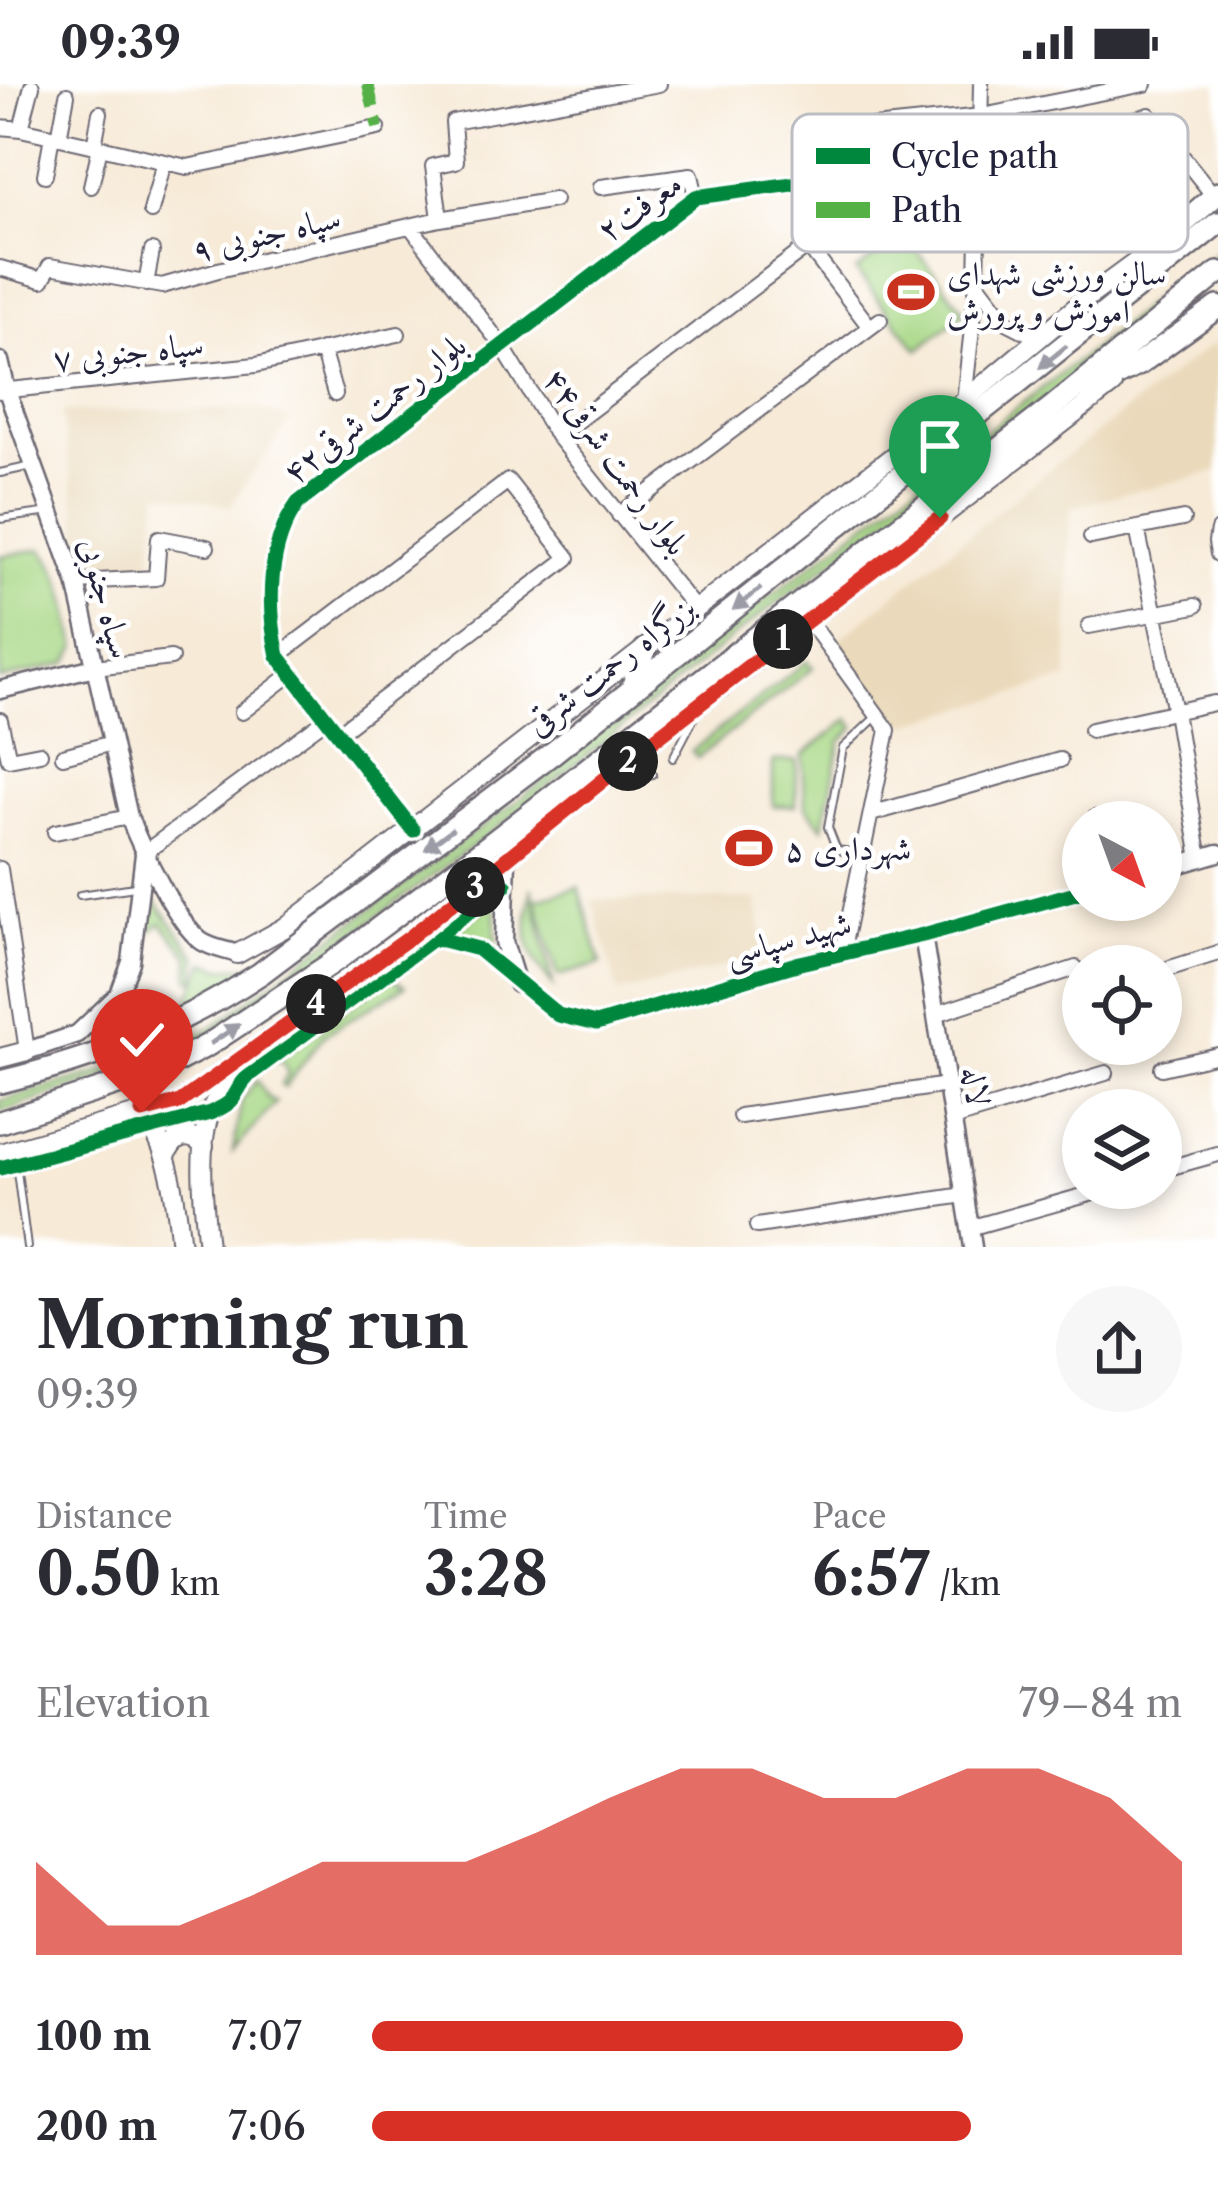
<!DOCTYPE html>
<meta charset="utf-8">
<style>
:root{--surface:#fff;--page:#f7f7f7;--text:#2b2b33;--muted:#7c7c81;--accent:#d93025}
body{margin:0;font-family:"Libre Caslon Text",Amiri,serif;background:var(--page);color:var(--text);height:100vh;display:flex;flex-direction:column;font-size:45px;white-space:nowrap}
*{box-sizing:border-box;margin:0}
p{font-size:39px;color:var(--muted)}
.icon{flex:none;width:66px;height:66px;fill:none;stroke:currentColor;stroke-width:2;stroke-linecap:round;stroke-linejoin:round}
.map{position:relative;height:1163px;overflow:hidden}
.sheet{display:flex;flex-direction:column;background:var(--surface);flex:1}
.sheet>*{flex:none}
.needle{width:78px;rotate:139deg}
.buttons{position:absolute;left:1062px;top:717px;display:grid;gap:24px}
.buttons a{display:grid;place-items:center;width:120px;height:120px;border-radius:50%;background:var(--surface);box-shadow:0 6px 18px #0003;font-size:60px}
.pin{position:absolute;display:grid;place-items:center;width:102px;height:102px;color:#fff;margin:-123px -51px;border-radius:50% 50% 50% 0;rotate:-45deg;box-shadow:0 0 12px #0007}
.pin .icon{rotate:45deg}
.km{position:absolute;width:60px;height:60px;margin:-30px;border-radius:50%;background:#222;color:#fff;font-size:33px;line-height:60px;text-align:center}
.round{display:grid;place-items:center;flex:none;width:126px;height:126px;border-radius:63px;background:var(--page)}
.overview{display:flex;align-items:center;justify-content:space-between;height:204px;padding:0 36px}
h1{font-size:66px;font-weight:700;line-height:90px}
.metrics{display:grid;grid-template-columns:repeat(3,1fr);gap:18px;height:204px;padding:12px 36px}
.metrics div{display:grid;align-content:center}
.metrics b{font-size:60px;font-weight:700}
.metrics small{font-size:33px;font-weight:400}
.metrics p{font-size:33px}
.chart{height:336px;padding:24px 36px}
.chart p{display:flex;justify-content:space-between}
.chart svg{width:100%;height:216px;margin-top:12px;fill:var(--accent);opacity:.7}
ul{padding:0 36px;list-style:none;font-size:39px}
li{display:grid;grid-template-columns:192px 144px 1fr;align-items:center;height:90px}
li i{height:30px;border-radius:15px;background:var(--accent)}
.status{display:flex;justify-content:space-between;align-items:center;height:84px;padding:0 60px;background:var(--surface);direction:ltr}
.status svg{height:33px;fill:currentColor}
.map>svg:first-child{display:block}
.built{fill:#ead9ba}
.green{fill:#a8d886;stroke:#657d60;stroke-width:3}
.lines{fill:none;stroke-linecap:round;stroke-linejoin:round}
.service-casing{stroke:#6d6872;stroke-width:10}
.minor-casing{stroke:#6d6872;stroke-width:18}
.tertiary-casing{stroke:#6d6872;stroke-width:21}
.secondary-casing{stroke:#6d6872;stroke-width:22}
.trunk-casing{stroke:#6d6872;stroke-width:26}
.service{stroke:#fff;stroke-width:6}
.minor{stroke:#fff;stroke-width:14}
.tertiary{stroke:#fff;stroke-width:16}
.secondary{stroke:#fff;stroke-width:18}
.trunk{stroke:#fff;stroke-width:21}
.quiet{stroke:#55b146;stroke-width:12;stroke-dasharray:24 12;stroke-linecap:butt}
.cycleway-casing{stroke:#fff;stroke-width:22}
.cycleway{stroke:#00873e;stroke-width:15}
.oneway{fill:#9c9ca7}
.route-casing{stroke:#fff;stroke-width:24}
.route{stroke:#d93025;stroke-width:15}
.labels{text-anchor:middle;stroke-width:9;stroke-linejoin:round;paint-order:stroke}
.street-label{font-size:33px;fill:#22223b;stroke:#fff}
.poi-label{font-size:33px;fill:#22223b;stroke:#fff;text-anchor:start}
.key{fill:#fff;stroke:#bdbdc4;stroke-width:3}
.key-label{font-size:33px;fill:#22223b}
</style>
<div class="status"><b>09:39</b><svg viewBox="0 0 49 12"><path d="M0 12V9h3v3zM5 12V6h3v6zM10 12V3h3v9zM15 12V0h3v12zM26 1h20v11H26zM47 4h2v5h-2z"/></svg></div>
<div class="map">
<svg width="1218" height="1163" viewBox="0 0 1218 1163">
<rect width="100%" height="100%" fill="#fff"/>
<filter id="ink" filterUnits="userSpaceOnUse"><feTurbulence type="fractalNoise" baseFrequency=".00833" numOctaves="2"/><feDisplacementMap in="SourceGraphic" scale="24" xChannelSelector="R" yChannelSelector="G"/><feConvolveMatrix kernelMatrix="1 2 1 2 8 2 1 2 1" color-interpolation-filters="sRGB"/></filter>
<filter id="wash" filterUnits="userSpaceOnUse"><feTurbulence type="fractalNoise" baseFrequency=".004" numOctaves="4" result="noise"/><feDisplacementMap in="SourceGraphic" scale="48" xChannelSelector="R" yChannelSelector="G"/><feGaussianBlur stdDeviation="2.7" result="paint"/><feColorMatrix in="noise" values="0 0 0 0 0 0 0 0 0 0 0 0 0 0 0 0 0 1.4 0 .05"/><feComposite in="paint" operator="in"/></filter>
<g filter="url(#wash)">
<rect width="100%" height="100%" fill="#f7ead7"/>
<path class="built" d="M1212 260 1218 263V387L1070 423 1068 595 895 643 835 559 1046 388Z
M258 324 291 336 230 422 159 408 150 485 144 489 86 493 62 328Z
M756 815 767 872 618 909 592 816Z"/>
<path class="green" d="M904 150 965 228 918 266 856 187Z
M1218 168V177L1032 325 731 554 507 736 298 891 184 968 0 1028V1017L158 972 214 942 536 703 678 583 1087 270 1166 205Z
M42 465C66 491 69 529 77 563L68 579 0 596V472Z
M807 577 813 584 697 674 692 667Z
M849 635 855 643 841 657 823 743 805 722 803 671Z
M773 677H797L796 722H773Z
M532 803 553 901C522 866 525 847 532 803Z
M579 803 601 880 558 892 536 815Z
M151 812 197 872 196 896 189 894 190 873 161 839 146 851 144 816Z
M495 815 497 869 450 850Z
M205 878 222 884 251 882 233 899 185 924Z
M391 893 405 902 324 951 285 1003 281 1001 288 989 283 979 276 976Z
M257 996 268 1014 276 1018 233 1067 242 1015Z"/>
</g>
<g filter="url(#ink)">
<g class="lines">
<defs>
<path id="service" d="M0 389 32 382
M0 435 50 428
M673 674 696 630
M612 693 624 695 653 690
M859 769 837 766 828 743 843 664 876 633
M80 811 135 803
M15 1072 27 1163"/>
<path id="minor" d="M0 43 21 45 187 83 378 44
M21 45 32 2
M854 45 982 32 1145 0
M59 54 67 11
M94 62 100 29
M45 91 52 52
M91 102 100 63
M601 103 691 91 696 113
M151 127 164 78
M440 135 433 82 456 77 453 38 659 0
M411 143 502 262 557 352 696 526
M977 151 1104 46 1149 31 1214 112
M0 184 42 196 50 182 162 202 218 186 440 135 554 116
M977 199 1007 238 1040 255
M146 200 152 167
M322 266 335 310
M0 307 256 281 398 250
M964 317 977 199 981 0
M557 352 808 162 869 242
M619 431 880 236
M1137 444 1175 628 1200 775
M1218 446 1216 458 1218 470
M1091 453 1183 435
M76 498 156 494 159 454 207 463
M808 535 888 646 842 869
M1089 542 1195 522
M278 572 508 397 568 474 337 650
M95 583 171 574
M242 628 291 590
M0 636 9 675 40 669
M1091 646 1214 619
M63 672 112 659
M871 730 1060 676
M1095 734 1096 738
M413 746 278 572C267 522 267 461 298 419L696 113 823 96 977 125
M55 748 129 733
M144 769 325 636
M0 785 27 967
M1161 887 1218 869
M936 930 1076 884
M1162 984 1218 971
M740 1032 947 1001
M952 1035 1106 989
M1161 1086 1218 1070
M757 1142 964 1111
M969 1144 1111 1104"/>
<path id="tertiary" d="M0 277 7 307 76 498 129 733C141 764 176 838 201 857 211 864 226 866 237 870
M0 606 95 583
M507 776 504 858 517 900
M1161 786 1218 769
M923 851 973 1163
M409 854 443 856 478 865 558 931 596 940 800 879 923 851 1083 807
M27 967 77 950 119 910 131 878 144 770"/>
<path id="secondary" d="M237 870 284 844 339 802 964 317 1087 214 1155 164
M0 974 27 967
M142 1028C171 1066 176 1116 181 1163
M0 1069 180 1018 409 854 643 664 1112 301
M166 1073C173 1053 188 1046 204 1062
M208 1163C204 1123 196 1064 211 1026 217 1011 227 997 237 984"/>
<path id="trunk" d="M1137 202 1155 164 1218 109
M1088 306 1139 280 1218 223
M632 604 645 566
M0 998C94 975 180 943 261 889L554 668 1218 139
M0 1038 158 987 208 961 335 877 483 766 1050 325 1218 189"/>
</defs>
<use href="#service" class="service-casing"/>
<use href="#minor" class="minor-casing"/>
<use href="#tertiary" class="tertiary-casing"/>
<use href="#secondary" class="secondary-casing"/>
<use href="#trunk" class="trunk-casing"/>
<use href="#service" class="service"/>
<use href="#minor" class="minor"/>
<use href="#tertiary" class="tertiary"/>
<use href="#secondary" class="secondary"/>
<use href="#trunk" class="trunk"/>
<path class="quiet" d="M368 0 378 44"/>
<defs>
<path id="cycleway" d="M413 746 278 572C267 522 267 461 298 419L696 113 823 96 977 125
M409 854 443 856 478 865 558 931 596 940 800 879 923 851 1083 807
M0 1084 210 1029C243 1015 229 1011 250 990L505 801"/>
</defs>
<use href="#cycleway" class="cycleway-casing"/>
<use href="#cycleway" class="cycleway"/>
</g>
<defs><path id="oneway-solid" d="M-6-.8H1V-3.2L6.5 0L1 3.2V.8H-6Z" transform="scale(3)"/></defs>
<g class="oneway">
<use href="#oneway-solid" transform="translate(1053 273) rotate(141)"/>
<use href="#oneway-solid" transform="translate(747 515) rotate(142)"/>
<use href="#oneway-solid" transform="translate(439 755) rotate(143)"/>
<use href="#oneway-solid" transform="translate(225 950) rotate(-34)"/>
</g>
</g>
<g class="lines" filter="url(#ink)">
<defs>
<path id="route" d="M142 1028 180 1018 409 854 643 664 940 434"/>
</defs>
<use href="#route" class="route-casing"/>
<use href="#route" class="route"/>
</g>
<defs>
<symbol id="stadium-bare" viewBox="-9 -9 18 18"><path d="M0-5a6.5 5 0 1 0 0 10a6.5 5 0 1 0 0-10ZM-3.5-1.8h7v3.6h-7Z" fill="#c8321e" stroke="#fff" stroke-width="2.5" paint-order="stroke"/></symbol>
</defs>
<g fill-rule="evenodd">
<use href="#stadium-bare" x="878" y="175" width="66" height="66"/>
<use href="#stadium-bare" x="716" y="731" width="66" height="66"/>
</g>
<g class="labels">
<g class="street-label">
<text transform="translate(639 122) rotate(-35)" y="12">معرفت۲</text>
<text transform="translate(266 149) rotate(-13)" y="12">۹ سپاه جنوبی</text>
<text transform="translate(128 267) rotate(-6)" y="12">۷ سپاه جنوبی</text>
<text transform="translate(374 324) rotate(-38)" y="12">بلوار رحمت شرقی۴۲</text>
<text transform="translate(617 377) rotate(54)" y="12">۴۴بلوار رحمت شرقی</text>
<text transform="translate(107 514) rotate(75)" y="12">سپاه جنوبی</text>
<text transform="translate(610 581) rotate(-38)" y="12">بزرگراه رحمت شرقی</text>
<text transform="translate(788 854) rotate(-15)" y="12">شهید سپاسی</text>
<text transform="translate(977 1002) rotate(81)" y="12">لاله</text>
</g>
<g class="poi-label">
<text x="947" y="201">سالن ورزشی شهدای<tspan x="947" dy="38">اموزش و پرورش</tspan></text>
<text x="785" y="776">شهرداری ۵</text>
</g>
</g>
<rect x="792" y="30" width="396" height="138" rx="18" class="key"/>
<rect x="816" y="64" width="54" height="16" fill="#00873e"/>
<rect x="816" y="118" width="54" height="16" fill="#55b146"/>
<g class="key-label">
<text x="891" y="84">Cycle path</text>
<text x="891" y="138">Path</text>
</g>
</svg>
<div class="buttons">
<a><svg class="needle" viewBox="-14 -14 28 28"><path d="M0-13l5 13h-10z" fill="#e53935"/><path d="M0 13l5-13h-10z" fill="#7c7c81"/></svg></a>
<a><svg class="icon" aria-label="locate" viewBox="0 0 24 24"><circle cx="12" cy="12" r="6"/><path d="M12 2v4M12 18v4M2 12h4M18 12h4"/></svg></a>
<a><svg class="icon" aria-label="layers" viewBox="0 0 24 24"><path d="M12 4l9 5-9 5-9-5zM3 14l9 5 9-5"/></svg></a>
</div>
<div class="pin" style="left:940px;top:434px;background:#1e9e55"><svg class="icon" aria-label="arrive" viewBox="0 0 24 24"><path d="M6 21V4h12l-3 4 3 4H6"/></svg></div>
<div class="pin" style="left:142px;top:1028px;background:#d93025"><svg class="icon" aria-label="check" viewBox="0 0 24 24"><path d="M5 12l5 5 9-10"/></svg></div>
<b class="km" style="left:783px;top:555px">1</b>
<b class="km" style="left:628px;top:677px">2</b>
<b class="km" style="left:475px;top:803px">3</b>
<b class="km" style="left:316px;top:920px">4</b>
</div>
<section class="sheet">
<div class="overview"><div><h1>Morning run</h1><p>09:39</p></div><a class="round"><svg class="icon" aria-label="share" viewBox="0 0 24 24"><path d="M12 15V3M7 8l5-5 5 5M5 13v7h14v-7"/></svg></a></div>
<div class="metrics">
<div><p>Distance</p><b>0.50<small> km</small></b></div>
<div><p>Time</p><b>3:28</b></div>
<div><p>Pace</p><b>6:57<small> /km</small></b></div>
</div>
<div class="chart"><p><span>Elevation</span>79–84 m</p>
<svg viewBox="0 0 160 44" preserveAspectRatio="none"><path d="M0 44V25L10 38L20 38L30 32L40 25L50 25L60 25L70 19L80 12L90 6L100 6L110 12L120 12L130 6L140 6L150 12L160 25V44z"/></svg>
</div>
<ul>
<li><b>100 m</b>7:07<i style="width:73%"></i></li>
<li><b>200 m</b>7:06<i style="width:74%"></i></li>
</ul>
</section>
